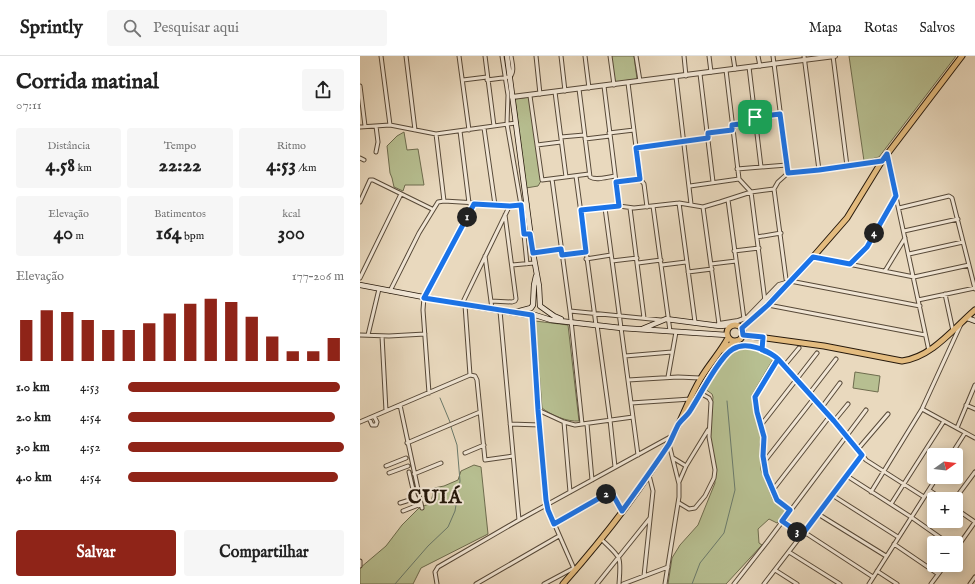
<!DOCTYPE html>
<html lang="pt">
<meta charset="utf-8">
<style>
:root{--surface:#fff;--page:#f6f6f6;--text:#222;--muted:#767676;--line:#e0e0e0;--accent:#8f2418}
body{margin:0;font-family:"IM FELL English",serif;background:var(--page);color:var(--text);height:100vh;display:flex;flex-direction:column;font-size:15px;white-space:nowrap}
*{box-sizing:border-box;margin:0}
p{font-size:13px;color:var(--muted)}
.icon{flex:none;width:22px;height:22px;fill:none;stroke:currentColor;stroke-width:2;stroke-linecap:round;stroke-linejoin:round}
.map{position:relative;flex:1;overflow:hidden}
.drawer{display:flex;flex-direction:column;background:var(--surface);width:360px}
.drawer>*{flex:none}
.needle{width:26px;rotate:75deg}
.buttons{position:absolute;left:567px;top:392px;display:grid;gap:8px}
.buttons a{display:grid;place-items:center;width:36px;height:36px;border-radius:4px;background:var(--surface);box-shadow:0 2px 10px #0003;font-size:20px}
.pin{position:absolute;display:grid;place-items:center;width:34px;height:34px;color:#fff;margin:-17px;border-radius:8px;box-shadow:0 2px 6px #0006}
.km{position:absolute;width:20px;height:20px;margin:-10px;border-radius:50%;background:#222;color:#fff;font-size:11px;line-height:20px;text-align:center}
.round{display:grid;place-items:center;flex:none;width:42px;height:42px;border-radius:4px;background:var(--page)}
.headline{display:flex;align-items:center;justify-content:space-between;height:68px;padding:0 16px}
h1{font-size:22px;font-weight:800;line-height:30px}
.figures{display:grid;grid-template-columns:repeat(3,1fr);gap:6px;height:68px;padding:4px 16px}
.figures div{display:grid;align-content:center;border-radius:4px;background:var(--page);text-align:center}
.figures b{font-size:20px;font-weight:800}
.figures small{font-size:11px;font-weight:400}
.figures p{font-size:11px}
.chart{height:112px;padding:8px 16px}
.chart p{display:flex;justify-content:space-between}
.chart svg{width:100%;height:72px;margin-top:4px;stroke:var(--accent);stroke-width:6}
.primary-button{display:flex;gap:8px;margin-top:auto;padding:8px 16px}
.primary-button a{flex:1;height:46px;border-radius:4px;background:var(--accent);color:#fff;font-size:16px;font-weight:800;line-height:46px;text-align:center}
.primary-button a+a{background:var(--page);color:var(--text)}
ul{padding:0 16px;list-style:none;font-size:13px}
li{display:grid;grid-template-columns:64px 48px 1fr;align-items:center;height:30px}
li i{height:10px;border-radius:5px;background:var(--accent)}
header{display:flex;align-items:center;gap:24px;box-sizing:border-box;height:56px;padding:0 20px;background:var(--surface);border-bottom:1px solid var(--line)}
header strong{font-size:19px}
nav{display:flex;gap:22px;margin-inline-start:auto;font-size:14px}
.search{width:280px;height:36px;background:var(--page);display:flex;align-items:center;gap:10px;box-sizing:border-box;padding:0 14px;border-radius:4px;color:var(--muted);font-size:15px}
main{display:flex;flex:1;min-height:0}
.map>svg:first-child{display:block}
.green{fill:#b7bf91;stroke:#6e6c4e}
.lines{fill:none;stroke-linecap:round;stroke-linejoin:round}
.stream{stroke:#6b7a6b;stroke-width:1}
.minor-casing{stroke:#574938;stroke-width:5}
.tertiary-casing{stroke:#574938;stroke-width:6}
.secondary-casing{stroke:#26190c;stroke-width:6}
.primary-casing{stroke:#26190c;stroke-width:7}
.minor{stroke:#f1e6d5;stroke-width:3}
.tertiary{stroke:#f1e6d5;stroke-width:4}
.secondary{stroke:#f1e6d5;stroke-width:4.5}
.primary{stroke:#e4bc7f;stroke-width:5}
.route-casing{stroke:#fff;stroke-width:8}
.route{stroke:#1a73e8;stroke-width:5}
.labels{text-anchor:middle;stroke-width:4;stroke-linejoin:round;paint-order:stroke}
.district-label{font-size:19px;font-weight:bold;letter-spacing:1px;fill:#26190c;stroke:#f1e6d5}
</style>
<header>
<strong>Sprintly</strong>
<div class="search"><svg class="icon" aria-label="search" viewBox="0 0 24 24"><circle cx="10" cy="10" r="6"/><path d="M15 15l6 6"/></svg>Pesquisar aqui</div>
<nav><a>Mapa</a><a>Rotas</a><a>Salvos</a></nav>
</header>
<main>
<section class="drawer">
<div class="headline"><div><h1>Corrida matinal</h1><p>07:11</p></div><a class="round"><svg class="icon" aria-label="share" viewBox="0 0 24 24"><path d="M12 15V3M7 8l5-5 5 5M5 13v7h14v-7"/></svg></a></div>
<div class="figures">
<div><p>Distância</p><b>4.58<small> km</small></b></div>
<div><p>Tempo</p><b>22:22</b></div>
<div><p>Ritmo</p><b>4:53<small> /km</small></b></div>
</div>
<div class="figures">
<div><p>Elevação</p><b>40<small> m</small></b></div>
<div><p>Batimentos</p><b>164<small> bpm</small></b></div>
<div><p>kcal</p><b>300</b></div>
</div>
<div class="chart"><p><span>Elevação</span>177–206 m</p>
<svg viewBox="0 0 160 44" preserveAspectRatio="none"><path d="M5 44V19M15 44V13M25 44V14M35 44V19M45 44V25M55 44V25M65 44V21M75 44V15M85 44V9M95 44V6M105 44V8M115 44V17M125 44V29M135 44V38M145 44V38M155 44V30"/></svg>
</div>
<ul>
<li><b>1.0 km</b>4:53<i style="width:98%"></i></li>
<li><b>2.0 km</b>4:54<i style="width:96%"></i></li>
<li><b>3.0 km</b>4:52<i style="width:100%"></i></li>
<li><b>4.0 km</b>4:54<i style="width:97%"></i></li>
</ul>
<div class="primary-button"><a>Salvar</a><a>Compartilhar</a></div>
</section>
<div class="map">
<svg width="615" height="528" viewBox="0 0 615 528">
<rect width="100%" height="100%" fill="#e9d9be"/>
<filter id="stains"><feTurbulence type="fractalNoise" baseFrequency=".005" numOctaves="4"/><feColorMatrix values="0 0 0 0 .2 0 0 0 0 .09 0 0 0 0 .02 0 0 0 .5 -.17"/></filter>
<radialGradient id="worn" r=".72"><stop offset=".6" stop-color="#630" stop-opacity="0"/><stop offset="1" stop-color="#630" stop-opacity=".3"/></radialGradient>
<path class="green" d="M251 0H274L277 23 255 26Z
M489 0H596L519 101 504 105Z
M169 41 181 125 178 130 166 132 155 43Z
M44 76 47 94 58 93 64 129H45L43 135 34 131 32 122 30 117 27 90 37 80Z
M175 265 208 269 219 365C207 366 191 359 182 352Z
M382 289 400 292 415 300 392 339 402 377 400 389 401 414 413 444 427 455 417 467 409 463 398 473 399 487 402 489 366 528H308L312 502 320 489 338 469 355 427 350 380 353 341 352 338 345 333 376 290Z
M495 316 520 320 518 336 493 332Z
M114 409 121 411 128 478 61 512 53 528H0V512L26 490 42 469 59 452 71 447 74 432 84 430 98 424 101 415Z"/>
<g class="lines">
<path class="stream" d="M80 342 90 366
M35 528 68 490 88 471 95 455 100 425 97 389 91 371
M332 528 340 507 364 477 375 434 367 345"/>
<defs>
<path id="minor" d="M21 0 30 69
M46 0 55 74
M99 0 109 74
M125 0 134 70
M142 0 148 39 147 68 161 149 167 208
M176 0 180 38
M201 0 205 35
M225 0 229 32
M250 0 254 29
M276 0 280 25
M324 0 326 20
M349 0 351 16
M373 0 375 13
M398 0 400 10
M413 0 428 117
M444 0 459 114
M473 0 487 110
M389 11 401 111
M366 14 379 123 391 136 405 245
M340 18 353 126
M316 21 331 148
M103 24 127 21
M127 24 150 21C155 15 152 7 151 0
M268 27 280 123
M0 30 5 70
M244 30 259 150
M219 33 230 121C236 125 247 121 255 120
M195 36 206 121
M170 40 182 124 229 118
M395 61 420 58
M372 69 396 66
M0 71 30 69 76 78 156 67
M124 72 135 149
M100 75 109 147
M249 77 274 74
M348 77 372 74
M76 78 84 145
M201 81 224 79
M225 83 250 80
M177 89 201 86
M276 92 348 82
M16 96 18 86 16 70
M527 99 569 295
M0 102 4 104
M377 113 427 109
M428 117 521 105
M216 120 236 269
M192 123 210 255 222 368
M255 126 281 124 284 128 287 151
M330 130 379 123
M414 133 426 223 430 225 560 250
M414 133 418 126 428 117
M368 144 384 263
M0 146 10 124H13L72 153
M319 147 335 266
M293 150 310 275
M343 151 359 268
M245 152 278 399
M270 152 284 262
M539 152 589 140 592 142 615 233
M221 155 259 150 274 152 319 147 343 151 360 146 391 136 414 133
M544 175 598 163
M397 181 421 177
M374 195 399 192
M173 197 201 193
M549 198 603 186
M202 199 226 196
M125 200 132 253
M453 201 554 221 609 209
M226 203 251 199
M252 205 277 202
M278 207 301 204
M351 208 376 205
M490 208 507 191 536 140
M152 209 174 207
M302 209 326 206
M525 215 545 182
M328 216 352 213
M0 222 41 138
M30 235 59 177 78 146 84 145 150 149 167 148
M585 238 593 275
M558 244 615 232
M131 245 152 246 155 245 156 243 145 159
M102 248 150 149
M105 249 110 319
M408 249 565 279
M140 255 159 464
M210 255 301 264
M172 259 178 354 187 449 190 458 215 515
M237 269 250 364 255 411
M0 279 29 280 65 278
M8 279 19 233
M22 280 26 355
M402 293 403 281
M265 300 312 296
M418 303 395 341 397 356 404 381 403 400 406 418 417 444 430 454
M424 310 439 292
M110 319 115 320 117 324 125 404 153 400
M308 321 316 276
M268 324 318 321 340 322
M69 337 63 254 64 241 114 147
M449 338 476 303
M271 347 331 343
M40 349 62 452
M606 349 615 353
M462 351 480 327
M562 353 615 382
M178 354 204 366 215 369 273 361
M9 362 12 369H16L17 366 14 360
M322 365 330 355 368 296C382 285 406 291 418 303L498 393 506 404 564 441
M474 365 488 348
M0 366 110 319
M204 366 210 436
M150 368 180 369
M227 368 232 424
M401 369 457 297
M597 372 615 329
M47 387 120 356
M498 393 528 358
M105 397 124 389
M591 399 605 377
M313 402 326 410
M404 406 454 342
M26 410 46 402
M49 416 55 442
M29 417 48 410
M54 418 81 407
M487 420 551 461 588 487
M319 426 326 410 348 374
M569 434 582 443
M412 435 470 360
M511 436 562 353 601 268
M472 439 538 481
M595 443 615 416
M40 447 56 442
M319 447 329 453 335 452 345 440 354 422 355 414 349 381 351 346 349 342 340 337
M531 448 584 365
M596 453 615 466
M43 455 61 448
M458 458 526 500
M422 465 441 479
M194 468 250 436 253 439 262 455
M444 476 513 521
M241 483C262 503 261 499 259 528
M534 488 578 518
M596 493 615 466
M429 496 480 528
M0 505V510
M415 514 437 528
M517 515 537 528
M284 520 293 435 289 419
M77 528 75 516 78 511 159 464 312 380
M116 528 199 480
M184 528 214 512
M237 528 290 462
M263 528 308 511
M305 528 319 441V428L309 388
M374 528 407 486 506 354
M404 528 503 399
M509 528 577 421
M571 528 585 509
M610 528 615 521"/>
<path id="tertiary" d="M152 41 475 0
M359 268 378 265 388 261 419 229 429 226"/>
<path id="secondary" d="M147 0 173 197 179 230 180 250 194 260 201 263
M0 229 105 249 167 259 172 258 191 264 261 272 367 279
M156 256 171 252 173 249 174 229 176 220
M607 262 615 265
M282 273 306 263 360 270 371 269"/>
<path id="primary" d="M367 277a8 8 0 1 1 16 0a8 8 0 1 1-16 0Z
M382 272 408 249 453 201 487 162 522 105 602 0
M383 279 464 290 542 305C572 301 593 273 615 254
M362 294 376 285
M203 528C242 484 279 437 309 387 321 367 328 343 341 322 349 308 360 297 368 282"/>
</defs>
<use href="#minor" class="minor-casing"/>
<use href="#tertiary" class="tertiary-casing"/>
<use href="#secondary" class="secondary-casing"/>
<use href="#primary" class="primary-casing"/>
<use href="#minor" class="minor"/>
<use href="#tertiary" class="tertiary"/>
<use href="#secondary" class="secondary"/>
<use href="#primary" class="primary"/>
</g>
<g class="lines">
<defs>
<path id="route" d="M395 61 396 66 372 69V74L348 77V82L276 92 280 123 256 126 259 150 221 154 226 196 202 199 201 193 173 197 170 178H164L161 149 150 150 114 148 64 242 172 259 178 354 186 444 188 454 194 468 250 436 253 439 262 455C278 433 294 411 309 388 312 382 315 375 318 369 321 364 327 360 330 355 339 341 360 300 373 293 386 285 408 294 418 303L395 341 397 356 404 381 403 400 406 418 417 444 430 454 422 465 442 479 502 399 474 365 418 303C413 298 408 296 402 294L403 281 383 279 382 272 408 249 453 201 490 208 507 191 536 140 527 98 522 105 459 114 428 117 420 58 395 61"/>
</defs>
<use href="#route" class="route-casing"/>
<use href="#route" class="route"/>
</g>
<g class="labels">
<g class="district-label">
<text x="75" y="447">CUIÁ</text>
</g>
</g>
<rect width="100%" height="100%" filter="url(#stains)"/>
<rect width="100%" height="100%" fill="url(#worn)"/>
</svg>
<div class="buttons">
<a><svg class="needle" viewBox="-14 -14 28 28"><path d="M0-13l5 13h-10z" fill="#e53935"/><path d="M0 13l5-13h-10z" fill="#767676"/></svg></a>
<a>+</a>
<a>−</a>
</div>
<div class="pin" style="left:395px;top:61px;background:#1e9e55"><svg class="icon" aria-label="arrive" viewBox="0 0 24 24"><path d="M6 21V4h12l-3 4 3 4H6"/></svg></div>
<b class="km" style="left:107px;top:161px">1</b>
<b class="km" style="left:246px;top:438px">2</b>
<b class="km" style="left:437px;top:476px">3</b>
<b class="km" style="left:514px;top:177px">4</b>
</div>
</main>
